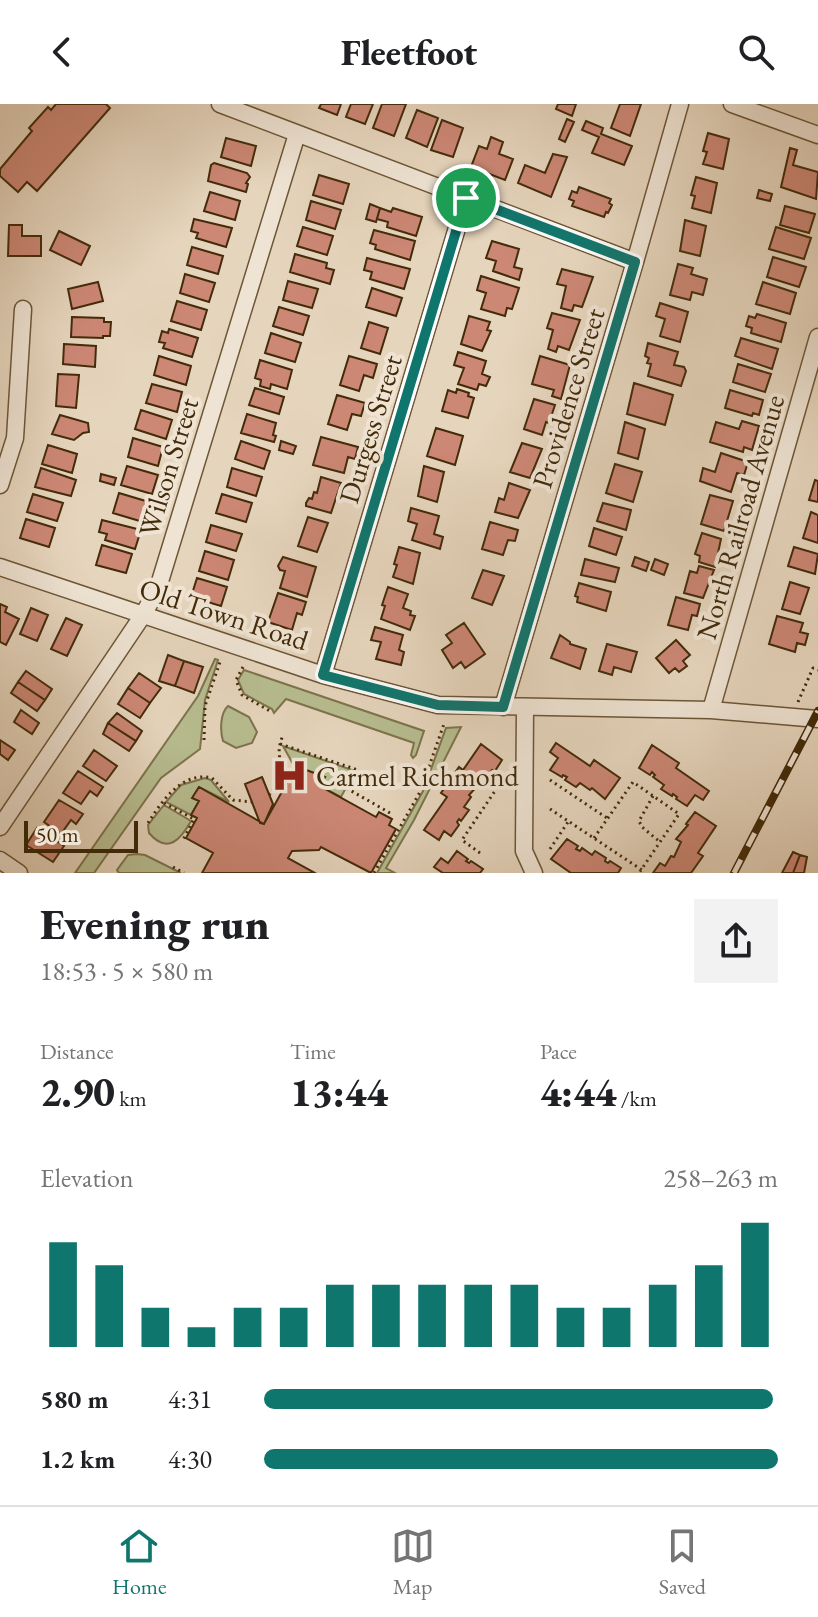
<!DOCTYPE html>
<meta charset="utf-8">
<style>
:root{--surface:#fff;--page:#f2f2f2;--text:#202124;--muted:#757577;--line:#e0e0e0;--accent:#0f766e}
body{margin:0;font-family:"EB Garamond",serif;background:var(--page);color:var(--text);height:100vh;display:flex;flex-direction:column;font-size:30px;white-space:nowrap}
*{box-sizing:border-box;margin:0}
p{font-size:26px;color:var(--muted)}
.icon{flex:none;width:44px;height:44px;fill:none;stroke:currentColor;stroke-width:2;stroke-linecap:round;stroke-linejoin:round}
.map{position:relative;height:769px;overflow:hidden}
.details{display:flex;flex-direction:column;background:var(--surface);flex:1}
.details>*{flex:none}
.scale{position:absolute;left:24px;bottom:20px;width:114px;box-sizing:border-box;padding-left:8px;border:4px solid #432b0a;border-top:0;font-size:22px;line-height:28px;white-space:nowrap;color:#432b0a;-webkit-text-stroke:6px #efe4d4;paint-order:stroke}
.pin{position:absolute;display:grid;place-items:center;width:68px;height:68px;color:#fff;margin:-34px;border:4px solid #fff;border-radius:50%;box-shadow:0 2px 8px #0007}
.round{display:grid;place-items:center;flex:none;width:84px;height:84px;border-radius:0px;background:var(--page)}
.head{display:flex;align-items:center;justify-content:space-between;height:136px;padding:0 40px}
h1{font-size:44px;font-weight:800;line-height:60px}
.stats{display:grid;grid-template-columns:repeat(3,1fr);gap:12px;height:136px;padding:8px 40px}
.stats div{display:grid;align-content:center}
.stats b{font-size:40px;font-weight:800}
.stats small{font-size:22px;font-weight:400}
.stats p{font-size:22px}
.chart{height:224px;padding:16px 40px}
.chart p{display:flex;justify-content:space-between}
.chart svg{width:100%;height:144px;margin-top:8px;stroke:var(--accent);stroke-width:6}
ul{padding:0 40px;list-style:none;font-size:26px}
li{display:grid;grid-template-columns:128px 96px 1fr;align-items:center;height:60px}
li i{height:20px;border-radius:10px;background:var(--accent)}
header{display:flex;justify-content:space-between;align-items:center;height:104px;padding:0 40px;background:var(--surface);font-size:36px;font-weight:800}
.tab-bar{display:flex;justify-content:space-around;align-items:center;height:112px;border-top:2px solid var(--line);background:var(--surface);font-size:22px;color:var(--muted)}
.tab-bar a{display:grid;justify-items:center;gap:4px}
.tab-bar .active{color:var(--accent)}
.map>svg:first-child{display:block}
.green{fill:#b7bd90;stroke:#7d744d;stroke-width:2}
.building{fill:#cc8775;stroke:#432b0a;stroke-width:2}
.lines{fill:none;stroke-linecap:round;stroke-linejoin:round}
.minor-casing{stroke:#6c5637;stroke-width:19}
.path{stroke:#432b0a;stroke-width:3;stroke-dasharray:2 4;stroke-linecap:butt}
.minor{stroke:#efe4d4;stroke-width:16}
.rail-casing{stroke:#432b0a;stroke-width:8}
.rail{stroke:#efe4d4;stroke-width:5;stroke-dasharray:15;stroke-linecap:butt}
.route-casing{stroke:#fff;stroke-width:16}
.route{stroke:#0f766e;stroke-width:10}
.labels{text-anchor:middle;stroke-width:8;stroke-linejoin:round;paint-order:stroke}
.street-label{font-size:28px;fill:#432b0a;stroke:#efe4d4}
.poi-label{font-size:28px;fill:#432b0a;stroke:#efe4d4;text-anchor:start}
</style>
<header><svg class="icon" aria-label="back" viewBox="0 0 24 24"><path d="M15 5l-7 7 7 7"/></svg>Fleetfoot<svg class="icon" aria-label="search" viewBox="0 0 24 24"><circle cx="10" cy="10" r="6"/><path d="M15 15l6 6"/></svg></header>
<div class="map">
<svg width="818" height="769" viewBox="0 0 818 769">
<rect width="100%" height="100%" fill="#e6d5bd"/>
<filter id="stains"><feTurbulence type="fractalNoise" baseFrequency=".0025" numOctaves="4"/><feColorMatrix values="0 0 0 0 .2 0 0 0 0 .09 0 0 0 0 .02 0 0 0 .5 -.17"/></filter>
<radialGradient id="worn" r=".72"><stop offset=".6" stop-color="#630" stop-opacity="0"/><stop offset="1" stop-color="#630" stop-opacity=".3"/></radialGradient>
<path class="green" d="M215 555 218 556 205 596 200 645 161 674 94 769H75L198 592Z
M244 566 424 627 416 651 413 654 411 651 414 639 286 595 274 609 272 605 244 590 238 576Z
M228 602 249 613 257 628 252 639 236 644 223 637C220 627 220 609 228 602Z
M461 623 414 716 386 764 395 769H377L423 687 446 624Z
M283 642 355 667 341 693 320 682 325 673 315 668 313 670 301 664 298 669Z
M205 674 211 676 229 698 199 683 193 693 199 697 191 711 166 698 181 681Z
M164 701 191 717C181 735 168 751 149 729L148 721Z
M137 750 145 751 181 769H119L117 766 128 751Z"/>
<path class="building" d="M56 0H106L110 4 37 87 27 78 18 88 0 72V65L32 27 29 24 48 3 51 6Z
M321 0H341L337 11 319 4Z
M351 0H373L365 20 346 13Z
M382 0H406L394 32 373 24Z
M558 0H576L572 12 556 5Z
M620 0H641L630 32 611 24Z
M417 6 438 14 427 43 406 34Z
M567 15 574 18 565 38 559 35Z
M442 16 463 24 453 53 431 46Z
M586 17 603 24 601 30 632 42 624 61 592 49 599 33 582 26Z
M708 29 729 35 723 65 703 60 707 48 703 47Z
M491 33 503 38 499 50 513 55 505 76 471 63 479 42 487 45Z
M226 34 256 42 251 62 221 53Z
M790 44 797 46 793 61 818 68 816 95 781 83Z
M553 50 567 53 551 93 518 79 525 61 545 69Z
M214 59 247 69 250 73 246 79 248 80 246 88 208 77 211 61Z
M319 71 349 80 343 100 313 91Z
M696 73 717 79 711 109 692 104 695 92 691 91Z
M579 83 611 95 609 99 612 101 608 109 606 108 604 113 572 102 574 97 569 95 572 87 577 89Z
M759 86 772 90 770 97 757 94Z
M210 88 240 97 235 116 204 107Z
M311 97 341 106 335 125 306 116Z
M370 100 380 104 376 118 366 115Z
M785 102 815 110 809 129 780 121Z
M380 104 391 108 393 104 422 113 416 132 387 123 388 118 377 115Z
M194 115 232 124 226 143 196 134 198 129 191 127Z
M685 116 706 122 700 152 680 147Z
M9 121H22V132H41V152H8Z
M303 123 333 132 327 151 297 142Z
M776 123 811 134 804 155 769 145Z
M374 126 415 137 410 156 375 145 376 141 370 139Z
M59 127 90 142 81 161 50 146Z
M492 137 519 145 514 163 522 165 519 176 493 167 496 157 486 154Z
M192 143 223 152 218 170 187 161Z
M295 150 327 159 326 164 334 166 330 180 290 168Z
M773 153 806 163 799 183 767 173Z
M367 154 410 165 404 185 370 175 372 168 364 166Z
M678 160 693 164 691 170 707 175 703 191 692 188 690 196 670 191Z
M562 165 593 173 582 203 574 201 572 207 561 204 566 182 557 180Z
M185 170 215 179 209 198 180 189Z
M481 172 519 184 512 205 507 204 505 212 481 205 486 189 477 186Z
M288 177 318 185 312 204 283 196Z
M98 178 103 197 72 205 68 185Z
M763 178 796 189 790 210 756 200Z
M372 184 402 194 396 212 366 203Z
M177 197 207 206 201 226 171 217Z
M660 199 688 208 680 238 660 232 665 215 656 212Z
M279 203 309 212 303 231 273 222Z
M552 209 580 216 569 246 558 242 556 248 548 245 553 226 547 224Z
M757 210 786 219 781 238 751 229 752 224 746 222 749 212 755 214Z
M469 212 490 218 487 226 491 227 482 247 461 240Z
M72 213 104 214V218H111L110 232H103V234L71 233Z
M369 218 388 224 380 250 361 244Z
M169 225 198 234 192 253 163 244 165 239 159 238 162 227 168 229Z
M271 229 301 239 295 258 265 249Z
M741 234 778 245 772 265 735 252Z
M648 239 678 248 674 261 684 263 686 267 681 282 648 272 651 260 647 259 649 254 645 252Z
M64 240 96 242 95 263 63 260Z
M458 248 486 257 482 270 490 273 486 282 479 280 477 286 458 280 464 264 454 261Z
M159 252 191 262 186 281 154 271Z
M349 252 377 260 373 274 364 271 359 287 340 281Z
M540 252 570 261 561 295 552 292 554 286 532 280Z
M260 256 292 266 287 285 271 280 270 285 260 282 261 276 255 274Z
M738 260 771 270 765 288 733 278Z
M58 270 79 271 76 304 56 302Z
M634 279 673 291 665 321 627 310Z
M152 280 182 288 177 308 146 299Z
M255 284 284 293 279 310 249 301Z
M457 285 469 289 468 292 474 294 468 314 442 307 448 286 456 289Z
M730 286 763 296 759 311 753 309 752 312 725 304Z
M337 291 365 299 361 312 352 310 347 326 328 320Z
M534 295 555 301 549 319 546 318 542 331 524 325Z
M141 306 172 316 166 335 135 325Z
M247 310 276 319 273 331 276 332 274 338 241 329Z
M60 311 88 319 89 328 83 329 74 336 52 330Z
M742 317 759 322 752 346 744 343 743 348 710 338 716 318 739 325Z
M625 318 645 325 638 355 618 349Z
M436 324 463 332 455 361 427 352Z
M321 333 358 343 355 355 348 353 344 369 313 361Z
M133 334 163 343 158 362 128 353Z
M241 337 270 347 264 365 235 355Z
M281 337 296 342 293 350 279 346Z
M522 339 542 345 530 374 510 368Z
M48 341 77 350 72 369 42 360Z
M721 349 748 358 744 371 737 369 731 388 700 377 703 364 715 368Z
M615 360 642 368 633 398 606 389Z
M127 362 158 371 152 390 121 381Z
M424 362 444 368 437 398 418 392Z
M41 364 76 376 71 392 35 383Z
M232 364 262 373 256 392 227 383Z
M101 370 116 374 114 381 100 377Z
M321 373 341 379 331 409 306 402V399L309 394 312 395 314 388 317 389Z
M815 376 818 377V398L809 396Z
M509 379 530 386 518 414 495 408 499 394 504 396Z
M119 389 149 398 143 418 113 409Z
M33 390 63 399 57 417 27 408Z
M222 390 252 399 246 418 216 409Z
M710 391 733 397 724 427 701 420Z
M603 399 631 406 626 426 597 417Z
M411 404 439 412 434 430 443 433 440 445 412 436 417 420 408 417Z
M811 408 818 411V439L803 434Z
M308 413 328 419 317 448 298 442Z
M26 415 55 424 49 443 20 434Z
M102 416 141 426 135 445 105 436 107 430 99 428Z
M490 418 518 426 515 437 508 436 503 451 482 445Z
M211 421 242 430 236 447 206 438Z
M594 424 622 433 616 451 589 442Z
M702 429 721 435 715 463 699 458 700 452 695 450Z
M102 441 132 450 126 469 96 461Z
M399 443 420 449 413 480 393 473 397 461 394 460Z
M794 443 818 450 815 470 788 462Z
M205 447 234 456 228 476 199 467Z
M283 453 316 463 307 493 280 484 285 467 280 466 278 462Z
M635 453 649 458 646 467 632 462Z
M585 455 619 464 615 478 581 471Z
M655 455 668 460 664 471 651 466Z
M699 462 714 466 703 494 684 489 690 467 697 469Z
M483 466 504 472 492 501 472 494Z
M197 474 227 483 221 502 191 493Z
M790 478 809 484 800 510 782 505Z
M579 479 611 488 606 507 577 498 578 493 575 492Z
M388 483 408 490 403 504 411 507 410 511 415 512 410 526 381 515 385 502 382 501Z
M278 489 306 498 302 511 297 509 292 526 268 518Z
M676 493 700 500 697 512 692 511 688 526 668 521Z
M0 500 7 503 5 508 19 515 6 541 0 538Z
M31 504 48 511 37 537 20 530Z
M777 512 803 519 800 528 808 530 805 541 797 539 795 548 769 540Z
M66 514 82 521 67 552 51 545Z
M464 519 485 550 465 564 461 558 453 564 442 546 452 539 446 531Z
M375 523 403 531 399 546 404 548 401 561 376 555 381 538 371 536Z
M560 531 570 538V540L586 545 580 565 551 554Z
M676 536 690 551 683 557 687 562 679 568 675 564 669 569 656 554Z
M607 540 637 548 631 568 614 563 612 571 599 567Z
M168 551 184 557 175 582 159 577Z
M184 557 203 563 194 589 175 582Z
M26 567 52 585 45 596 18 578Z
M139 569 161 584 150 599 128 584Z
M18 578 45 596 37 607 11 589Z
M128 584 150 599 140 614 118 600Z
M21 606 39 619 32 630 14 618Z
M117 609 142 627 136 637 108 619Z
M108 619 136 637 129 647 103 630Z
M0 636 15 646 8 656 0 650Z
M556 639 590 662 594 656 620 674 605 695 592 684 590 686 580 679 576 683 565 676 567 673 563 671 562 673 550 666 558 654 550 648Z
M481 640 502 656 495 667 492 666 490 669 492 671 485 682 480 679 469 691 471 693 464 703 469 706 461 717 459 715 457 718 459 721 451 732 444 727 439 736 424 726 447 693 441 689 459 663 463 666Z
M652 641 679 659 676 664 709 687 703 696 695 691 687 702 676 695 677 693 673 690 672 692 661 685 664 681 653 673 655 671 652 668 650 671 639 664Z
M94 646 117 662 106 677 83 662Z
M301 664 325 673 320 682 376 713 379 708 392 715 389 721 396 725 371 769 321 743 319 746 292 747 288 754 315 769H202L213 749 186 734 197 714 191 711 199 697 192 694 199 683 264 720 294 666 298 669Z
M78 667 103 683 97 692 90 687 81 700 63 689Z
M262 673 273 700 264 720 260 719 245 680Z
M59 696 83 710 76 720 71 716 61 730 44 718Z
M695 708 716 722 698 749 703 752 691 769H653L660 759 665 762 671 752 674 753 681 738 676 735 688 721 686 720Z
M37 724 64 742 53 758 26 741Z
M567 735 578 742 576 745 580 747 582 744 592 751 595 747 606 754 605 757 608 759 610 757 621 764 618 769H571L551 755Z
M457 747 468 755 466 757 469 759 471 757 483 765 480 769H443L434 763 441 754 448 759Z
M793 748 800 751 793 769H782Z
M800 751 807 753 804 769H793Z"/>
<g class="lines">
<defs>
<path id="minor" d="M220 0 635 158
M732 0 818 31
M0 381 15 334 23 205
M0 463 323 571 438 601 711 606 818 615
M323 571 466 94
M503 603 635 158 680 0
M525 603 524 747 534 769
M711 606 818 233
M0 723 143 511 158 484 297 30
M0 756 19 769"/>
</defs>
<use href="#minor" class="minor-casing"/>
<path class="path" d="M243 563 236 576 242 591 270 607
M798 598 813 564 818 566
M204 636 205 602 221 555
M280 640 358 666 348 685 390 709
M550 676 607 714
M269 691 281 676 279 644 283 630
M653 692 639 717 642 723 660 738
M164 699 194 715 183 736
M550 705 642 766
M148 719C162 697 182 667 212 674L233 696 252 698
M594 734 633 678 679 710 639 769
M550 745 568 718
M480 749 462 736 499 681
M173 763 184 769
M374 769 420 688 444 620"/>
<use href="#minor" class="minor"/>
<defs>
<path id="rail" d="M734 769 818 607"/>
</defs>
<use href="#rail" class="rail-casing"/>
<use href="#rail" class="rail"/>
</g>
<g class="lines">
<defs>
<path id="route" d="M466 94 635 158 503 603 438 601 323 571Z"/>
</defs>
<use href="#route" class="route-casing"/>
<use href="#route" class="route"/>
</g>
<defs>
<symbol id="hospital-bare" viewBox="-9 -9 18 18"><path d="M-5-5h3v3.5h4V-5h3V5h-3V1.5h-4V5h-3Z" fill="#8f2418" stroke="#efe4d4" stroke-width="2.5" paint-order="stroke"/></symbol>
</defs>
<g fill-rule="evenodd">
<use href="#hospital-bare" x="264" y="646" width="51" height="51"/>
</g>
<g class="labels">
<g class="street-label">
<text transform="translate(568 294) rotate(-73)" y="10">Providence Street</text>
<text transform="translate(370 325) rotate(-73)" y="10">Durgess Street</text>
<text transform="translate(168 363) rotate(-73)" y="10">Wilson Street</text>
<text transform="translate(740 413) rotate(-74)" y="10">North Railroad Avenue</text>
<text transform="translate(224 510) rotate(18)" y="10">Old Town Road</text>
</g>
<g class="poi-label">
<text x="316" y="682">Carmel Richmond</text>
</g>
</g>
<rect width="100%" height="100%" filter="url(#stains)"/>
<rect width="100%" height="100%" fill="url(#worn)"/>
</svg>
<div class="scale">50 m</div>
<div class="pin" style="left:466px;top:94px;background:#1e9e55"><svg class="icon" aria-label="arrive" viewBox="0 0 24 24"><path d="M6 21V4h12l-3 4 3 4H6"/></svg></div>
</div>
<section class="details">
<div class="head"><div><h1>Evening run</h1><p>18:53 · 5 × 580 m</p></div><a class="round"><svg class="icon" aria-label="share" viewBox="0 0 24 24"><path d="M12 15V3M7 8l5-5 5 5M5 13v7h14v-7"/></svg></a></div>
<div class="stats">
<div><p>Distance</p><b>2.90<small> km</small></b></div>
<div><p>Time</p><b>13:44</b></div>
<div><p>Pace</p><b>4:44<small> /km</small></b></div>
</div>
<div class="chart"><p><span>Elevation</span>258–263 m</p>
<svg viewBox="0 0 160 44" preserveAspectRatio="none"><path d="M5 44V12M15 44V19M25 44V32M35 44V38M45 44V32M55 44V32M65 44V25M75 44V25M85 44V25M95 44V25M105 44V25M115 44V32M125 44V32M135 44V25M145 44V19M155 44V6"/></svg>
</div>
<ul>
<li><b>580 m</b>4:31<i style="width:99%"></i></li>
<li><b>1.2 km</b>4:30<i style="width:100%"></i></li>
</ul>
</section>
<nav class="tab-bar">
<a class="active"><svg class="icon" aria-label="home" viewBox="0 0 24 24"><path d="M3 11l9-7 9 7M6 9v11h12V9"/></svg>Home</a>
<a><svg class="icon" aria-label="map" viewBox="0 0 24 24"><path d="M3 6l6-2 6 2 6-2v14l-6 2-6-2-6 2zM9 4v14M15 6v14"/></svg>Map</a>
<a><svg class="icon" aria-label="saved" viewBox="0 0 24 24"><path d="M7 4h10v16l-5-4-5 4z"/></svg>Saved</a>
</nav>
